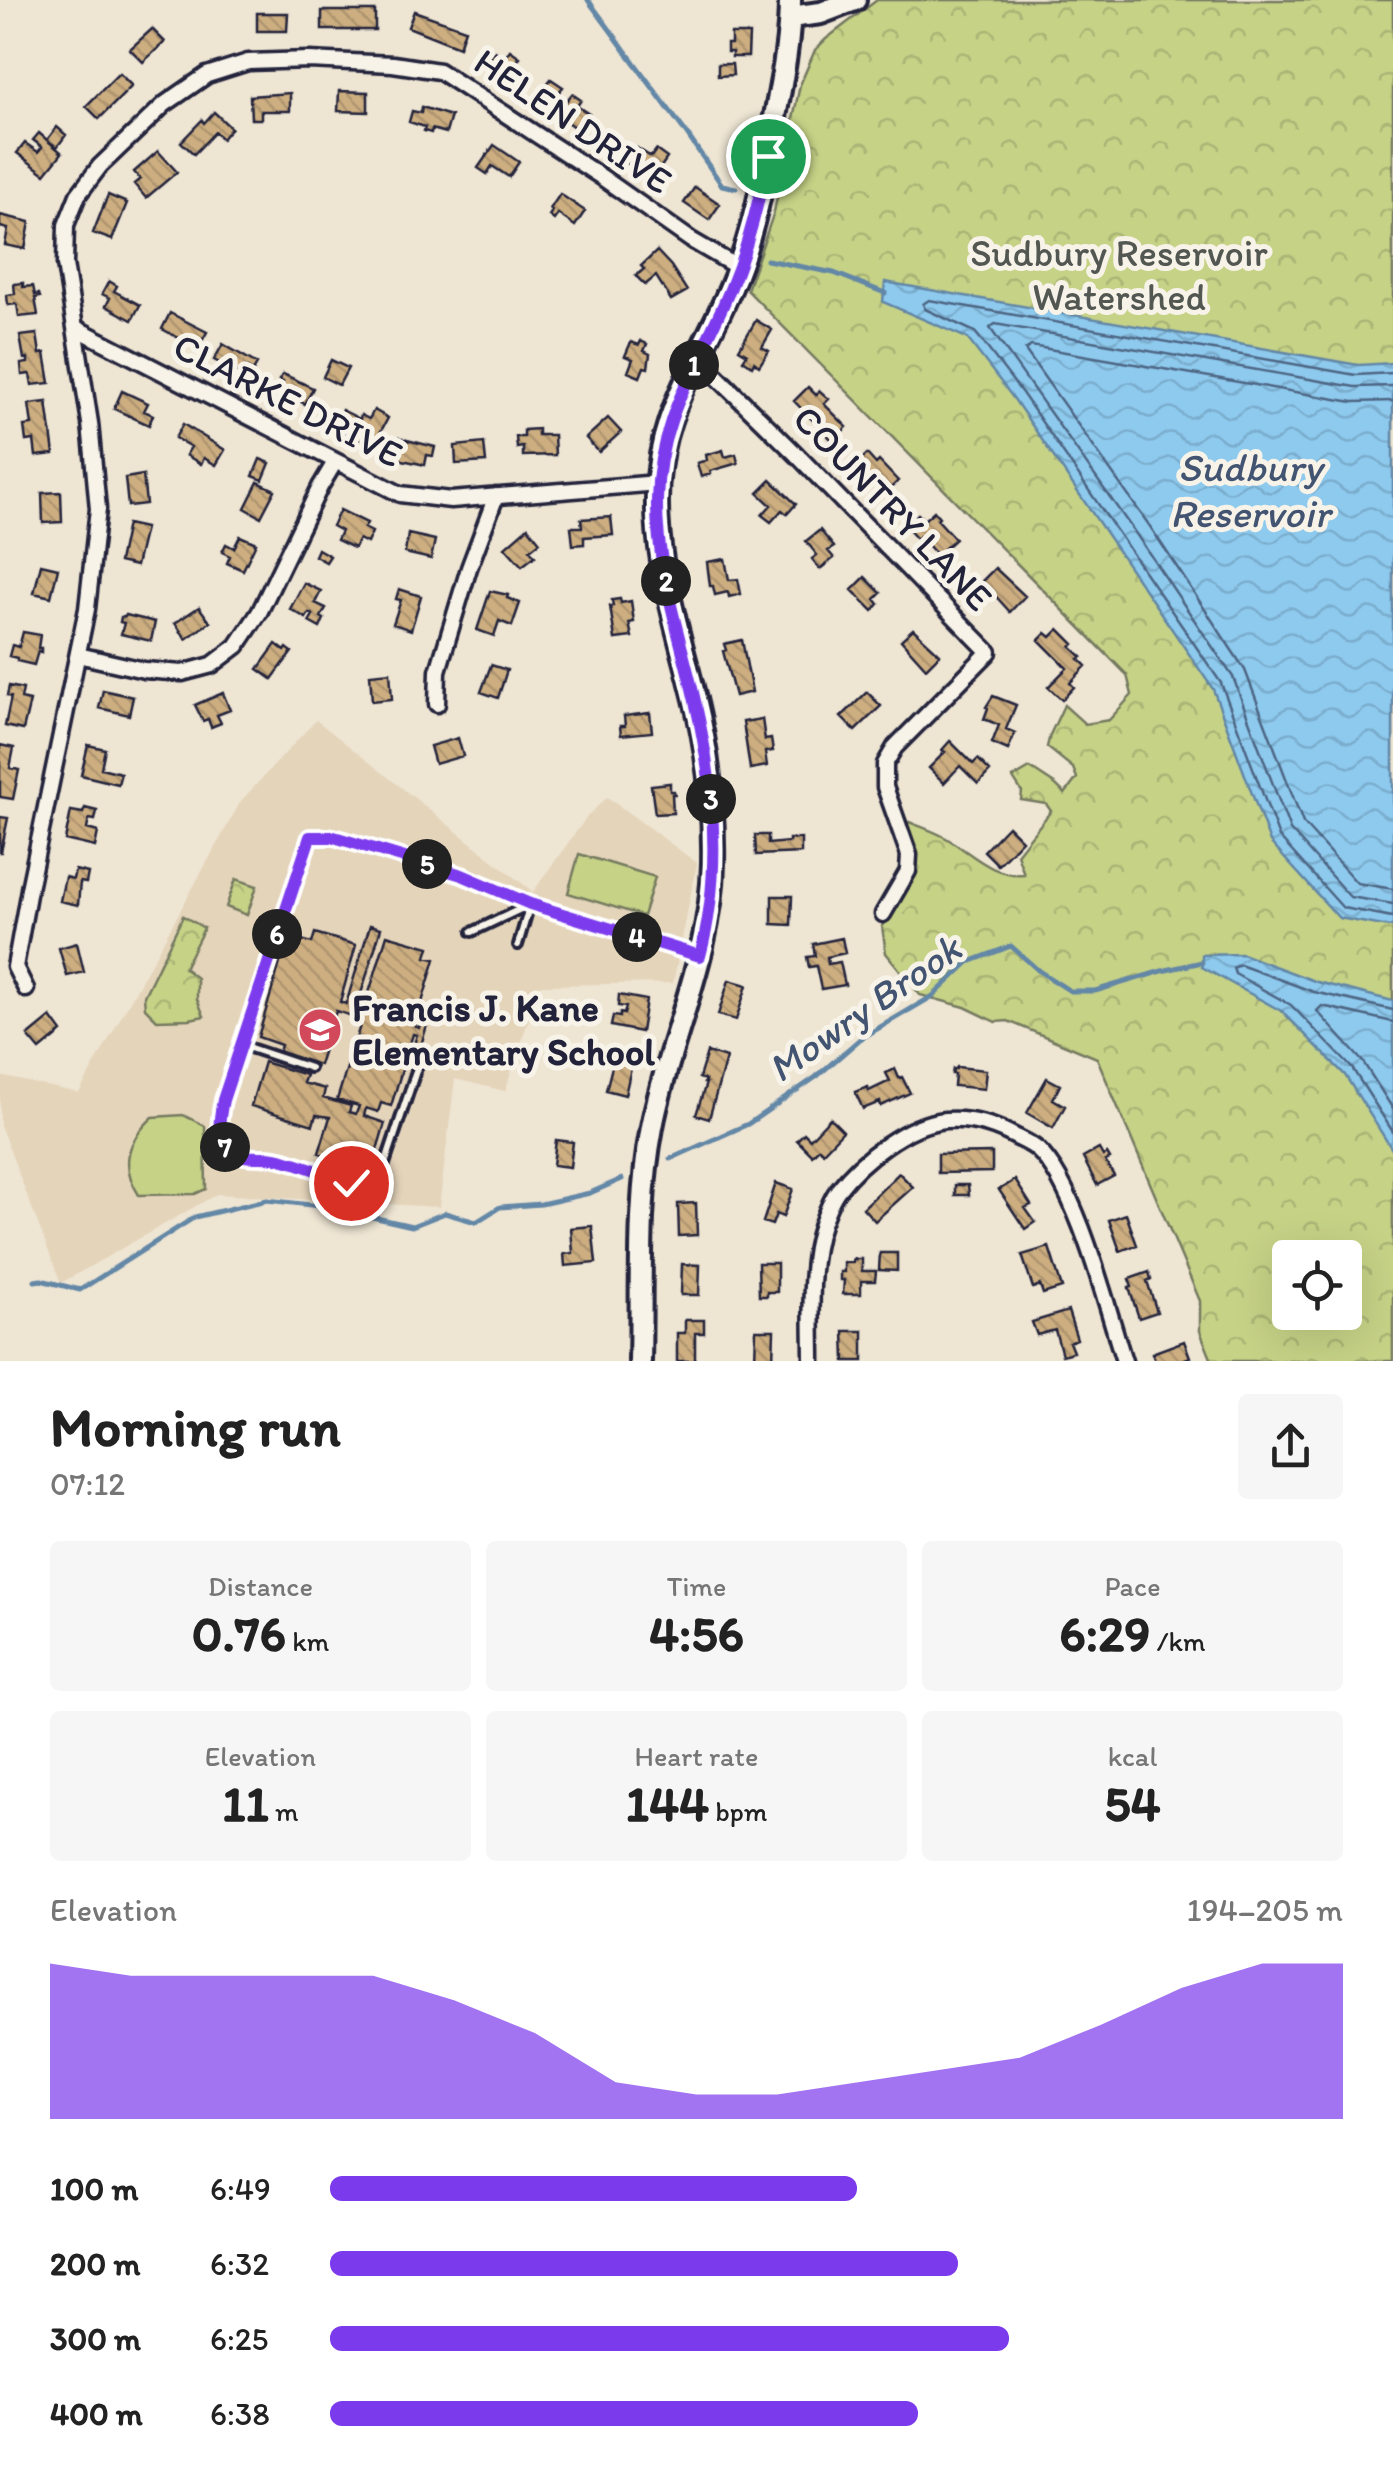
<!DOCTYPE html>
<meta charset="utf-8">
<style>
:root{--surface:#fff;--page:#f6f6f6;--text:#222;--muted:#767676;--accent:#7c3aed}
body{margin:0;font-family:Itim,sans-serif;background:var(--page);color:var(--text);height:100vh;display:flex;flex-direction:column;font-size:38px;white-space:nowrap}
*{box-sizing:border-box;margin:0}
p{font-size:32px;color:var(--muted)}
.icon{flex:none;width:55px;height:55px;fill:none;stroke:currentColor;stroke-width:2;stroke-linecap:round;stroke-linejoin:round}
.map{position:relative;height:1361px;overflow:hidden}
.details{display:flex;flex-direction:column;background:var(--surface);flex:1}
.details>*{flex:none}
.fabs{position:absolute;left:1272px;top:1240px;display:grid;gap:20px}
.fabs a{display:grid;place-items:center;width:90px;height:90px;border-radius:10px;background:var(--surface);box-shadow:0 10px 40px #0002;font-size:50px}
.pin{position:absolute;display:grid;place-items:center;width:85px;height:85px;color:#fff;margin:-42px;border:5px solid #fff;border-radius:50%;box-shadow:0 2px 10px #0007}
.km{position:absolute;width:50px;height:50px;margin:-25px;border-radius:50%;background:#222;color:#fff;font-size:28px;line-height:50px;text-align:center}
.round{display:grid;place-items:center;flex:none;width:105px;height:105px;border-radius:10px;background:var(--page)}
.summary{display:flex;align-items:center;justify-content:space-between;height:170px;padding:0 50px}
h1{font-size:55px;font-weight:700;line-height:75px}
.metrics{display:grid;grid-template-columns:repeat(3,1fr);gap:15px;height:170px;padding:10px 50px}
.metrics div{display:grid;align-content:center;border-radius:10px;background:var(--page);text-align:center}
.metrics b{font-size:50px;font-weight:700}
.metrics small{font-size:28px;font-weight:400}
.metrics p{font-size:28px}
.chart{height:280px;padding:20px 50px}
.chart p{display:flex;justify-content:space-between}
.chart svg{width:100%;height:180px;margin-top:10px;fill:var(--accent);opacity:.7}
ul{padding:0 50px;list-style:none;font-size:32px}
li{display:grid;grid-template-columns:160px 120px 1fr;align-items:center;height:75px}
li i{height:25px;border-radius:12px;background:var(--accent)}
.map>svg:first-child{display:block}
.built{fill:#e4d4ba}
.forest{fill:url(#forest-crowns);stroke:#747a60;stroke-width:2.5;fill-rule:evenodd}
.pitch{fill:#c6d286;stroke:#747a60;stroke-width:2.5}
.water{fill:url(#water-waves);stroke:#6387a6;stroke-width:2.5}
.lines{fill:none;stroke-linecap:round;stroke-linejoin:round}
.shore{stroke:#4d6583;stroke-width:2.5}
.stream{stroke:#6387a6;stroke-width:5}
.building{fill:url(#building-back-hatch);stroke:#22223b;stroke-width:2.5}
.lane-casing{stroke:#22223b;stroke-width:14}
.street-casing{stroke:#22223b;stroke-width:21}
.secondary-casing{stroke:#22223b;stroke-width:28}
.lane{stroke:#f7f3e8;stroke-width:6}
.street{stroke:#f7f3e8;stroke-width:14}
.secondary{stroke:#f7f3e8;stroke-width:20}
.route-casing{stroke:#fff;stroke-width:20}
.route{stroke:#7c3aed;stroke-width:12}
.labels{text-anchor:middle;stroke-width:10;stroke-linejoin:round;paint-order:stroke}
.street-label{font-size:38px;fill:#22223b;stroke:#f7f3e8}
.park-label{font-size:38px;fill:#535752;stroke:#f7f3e8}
.poi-label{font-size:38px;font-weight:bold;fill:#22223b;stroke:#f7f3e8;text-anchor:start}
.water-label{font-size:40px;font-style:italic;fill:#425471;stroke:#f7f3e8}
</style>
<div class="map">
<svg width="1393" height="1361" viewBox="0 0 1393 1361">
<defs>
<pattern id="forest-crowns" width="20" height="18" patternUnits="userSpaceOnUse" patternTransform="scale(2.5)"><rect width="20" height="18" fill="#c6d286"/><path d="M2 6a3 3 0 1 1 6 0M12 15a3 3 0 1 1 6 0" fill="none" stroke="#aab475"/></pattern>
<pattern id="water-waves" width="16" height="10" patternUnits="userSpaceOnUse" patternTransform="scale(2.5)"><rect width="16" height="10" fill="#8ecaee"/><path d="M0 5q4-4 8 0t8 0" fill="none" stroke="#7aadcd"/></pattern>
<pattern id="building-back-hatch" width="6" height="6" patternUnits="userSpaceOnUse" patternTransform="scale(2.5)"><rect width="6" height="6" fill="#ccae80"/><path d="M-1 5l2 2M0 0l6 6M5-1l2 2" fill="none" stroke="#af9570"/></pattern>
</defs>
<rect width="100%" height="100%" fill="#eee5d3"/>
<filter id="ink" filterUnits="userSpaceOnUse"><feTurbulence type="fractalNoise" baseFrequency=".01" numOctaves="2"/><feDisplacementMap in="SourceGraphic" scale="20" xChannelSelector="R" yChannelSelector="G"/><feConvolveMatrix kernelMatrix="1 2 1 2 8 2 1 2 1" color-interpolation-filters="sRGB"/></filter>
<g filter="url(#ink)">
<path class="built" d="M316 720 533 892 586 818 607 797 697 863 673 983 540 985 505 1091 455 1079 439 1207 217 1194 61 1283 0 1125V1076L79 1093 241 801Z"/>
<path class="forest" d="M877 0H1393V1361H1212L1200 1331V1301L1097 1058 1008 1021 996 1022 965 1007 920 995 886 953 882 926 907 888 918 861 903 830 909 822C921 827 934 831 946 838 972 853 992 877 1024 874L1017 854 1051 811 1046 804 1021 800 1022 792 1013 778 1030 768 1056 785 1065 794 1077 778 1073 768 1047 747 1050 735 1064 705 1085 724 1109 720 1132 695 1127 675 747 290 774 212 800 85 815 50 826 39ZM1290 1258H1345V1312H1290Z
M236 879 257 886 247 915 226 907Z
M183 916 204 928 184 968 197 978V999L204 1016 190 1019 157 1020 145 1008 144 996Z"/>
<path class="pitch" d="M579 854 655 877 643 916 568 893Z
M183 1115 205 1126 206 1189 195 1194 139 1195C119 1164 128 1140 153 1117Z"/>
<path class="water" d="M885 282 1358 365 1393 363V925L1389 927 1339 918 1270 842 1213 689 1014 399 967 338 883 302Z
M1242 954 1317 982 1393 1001V1151L1345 1075 1283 1012 1202 967V955Z"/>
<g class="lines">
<path class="shore" d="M1393 373 1356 375 929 300 923 304 925 309 975 332 1022 393 1221 683 1279 837 1343 908 1393 917
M1393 386 1355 387 995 324 990 328 1136 534 1233 677 1290 830 1350 897 1393 904
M1393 401 1353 402 1031 346 1025 350 1149 525 1245 670 1303 823 1357 883 1393 889
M1393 1010 1314 992 1240 965 1233 968 1235 974 1291 1005 1352 1068 1393 1132
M1393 1022 1322 1006 1317 1011 1363 1062 1393 1109"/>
<path class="stream" d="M588 0 684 130 722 185 736 188
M767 260 834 273 885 293
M670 1159 748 1124 816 1077 860 1039 933 996 969 962 1011 946 1039 971 1070 991H1095L1162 971 1202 962
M35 1281 41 1280 80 1290 195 1217 267 1200 328 1207 412 1226 445 1213 476 1222 500 1207 541 1204 590 1193 622 1179"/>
</g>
<path class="building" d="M322 11H375V30H322Z
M414 11 465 29 459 47 408 27Z
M257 13H288L287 31H257Z
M152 29 165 42 143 62 130 49Z
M731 34H749L748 57H732V52H727V44H731Z
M510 50 520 57 515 64 525 72 513 88 490 71 494 64 489 59 495 51 504 58Z
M718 64H732L733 75 718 76Z
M119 73 132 86 99 119 86 106Z
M551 79 563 87 558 93 567 100 572 94 581 100 577 106 589 114 578 130 553 112 557 106 540 93Z
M339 91 368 92V112L338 111Z
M290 93V111H261V119H251L250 96Z
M422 107 451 116 446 133 432 129 431 133 424 131 425 127 409 122 412 111 421 113Z
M214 112 231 128 222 139 215 132 194 154 181 142 202 120 204 123Z
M57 127 66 135 57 147 47 140Z
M39 133 62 153 45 174 17 153 25 143 38 152 42 147 33 140Z
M494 145 519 162 509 177 492 166 487 174 478 168Z
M637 148 651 157 656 150 667 158 652 180 627 163Z
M158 151 177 172 146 198 134 184 140 179 134 172Z
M695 187 720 204 709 220 684 203Z
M560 194 585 211 575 226 558 214 554 220 549 216 552 211 550 209Z
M108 195 127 203 112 240 93 233Z
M0 215 30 222 25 249 5 245 8 229 0 227Z
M657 251 671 266 687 291 671 300 656 276 645 285 636 276 644 269 641 266Z
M109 281 117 286 114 291 140 305 132 320 106 306 110 298 102 294Z
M23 283V287L33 286 35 295 39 294 40 297 35 298 38 315 19 317 17 304 8 305 7 295 15 294 14 284Z
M170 313 207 332 198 348 162 329Z
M756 320 772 330 762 347 769 351 759 366 754 362 752 366 743 360 747 354 739 349Z
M37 334 40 354 45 353 50 383 32 385 30 374 22 375 21 364 28 363V358L24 359 20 336Z
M641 341 647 344 644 351 650 354 648 368 644 367 640 377 628 372 633 359 625 356 631 342 639 345Z
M223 344 257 364 253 371 245 367 241 374 214 360Z
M331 360 348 368 339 385 323 377Z
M283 374 313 388 305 404 279 390 283 382 279 380Z
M808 387 816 395 820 391 829 399 824 404 847 427 833 441 794 401Z
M122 391 148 403 144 411 153 415 149 425 114 409Z
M47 402 54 454 36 456 34 440 26 441 24 426 32 425 29 404Z
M342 410 360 419 361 415 369 419 374 410 388 418 374 444 363 438 362 441 333 426Z
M608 418 621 432 599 452 586 438Z
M183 424 225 450 216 465 204 458 201 464 186 455 191 447 175 438Z
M538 429V435H554L555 455 523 456V447L517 448 516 437H524V430Z
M399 438 435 447 433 456 427 455 425 465 394 458Z
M484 443 486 462 456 464 455 446Z
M723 450 725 457 736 454 738 463 710 471 711 474 701 477 697 463 707 460 706 455Z
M867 454 876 464 879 461 898 481 884 495 856 465Z
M260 459 270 463 263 480 253 476Z
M143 475 146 504 128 506 125 478Z
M771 480 796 504 787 514 782 510 771 522 762 515 771 505 758 493Z
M258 482 275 490 261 517 245 508Z
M61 492 62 522 43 523 42 493Z
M340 510 367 523 364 528 372 532 367 543 359 539 354 548 337 540 341 531 332 526Z
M934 511 939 517 937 519 955 539 937 555 920 536 917 539 905 526 918 514 924 520Z
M611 517 613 535 584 537V544L573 545 571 527H582L581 519Z
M127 524 145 528 136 566 119 562Z
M528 527 540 542 530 550 535 556 522 566 505 547Z
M820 530 834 547 828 551 834 558 820 569 812 559 817 555 806 541Z
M408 534 435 540 431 559 405 553Z
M240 536 256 543 243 570 227 563 230 556 222 552 226 544 234 548Z
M318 549 330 556 326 562 315 556Z
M725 559 729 580 738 579 741 594 729 597 728 592 715 595 713 586H710L707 562Z
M41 564 58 568 51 597 34 593Z
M995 568 1025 596 1010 612 982 581Z
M865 577 881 593 875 599 879 604 873 611 852 590Z
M304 583 321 591 315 603 326 608 321 617 324 619 320 628 309 622 313 615 309 613 306 618 290 609Z
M399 589 421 596 411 630 393 624 401 600 396 599Z
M490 591 508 595 507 598 520 603 512 626 499 621 494 636 477 630Z
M620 599 621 603 631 601 634 622 629 623 632 637 615 639 610 606H613L612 600Z
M199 607 210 622 186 639 175 623Z
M126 615 155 622 151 641 121 634 124 623 120 622 121 617H125Z
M913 629 940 654 926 668 901 640Z
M1059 629 1074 644 1071 647 1082 657 1079 659 1086 666 1070 683 1074 687 1062 700 1048 687 1067 668 1039 640 1046 633 1051 637Z
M23 632 40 635 38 648H41V652L38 651 34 665 17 661V658L9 656 12 645 19 647Z
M742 640 752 692 735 696 723 651 726 650 724 644Z
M276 644 285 651 287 648 292 652 272 679 258 669Z
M491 665 507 670 498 698 481 692Z
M390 672 392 699 372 701 370 674Z
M9 686 23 689 21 699 30 701 23 730 5 726 11 697 7 696Z
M103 690 133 697 129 715 99 708Z
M867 692 881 706 855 731 841 717Z
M223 693 230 710 217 715 221 723 211 727 208 719 203 721 195 705Z
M993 696 1016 705 1006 729 1015 733 1008 750 992 743 999 725 984 719 988 708 986 707Z
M650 713 652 732 621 735 620 726H625L624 716Z
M762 719 765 740 771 739 773 751 765 752 767 766 750 769 743 722Z
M458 738 463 756 435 764 430 746Z
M950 741 973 764 978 759 990 771 978 784 960 766 944 783 929 768 945 752 942 750Z
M0 745 14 748 10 768 19 770 13 799 0 797Z
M88 745 105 749 101 768 121 773 118 784 81 775Z
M670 783V791H674L675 794H672L673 813 655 814 651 785Z
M85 808 97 811 95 820 89 819 87 829 98 832 95 847 65 840 71 811 83 813Z
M0 817 8 818 1 852H0Z
M1008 826 1022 840 998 865 984 851Z
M755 835H768V844L789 842V839H801V853L756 855Z
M75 870 88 873 86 883 80 882 78 905 60 901 65 877 73 879Z
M772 896H792L791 925 772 924Z
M370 925 381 928 357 1007 364 1009 387 935 429 947 426 957 435 959 415 1026 419 1028 420 1023 427 1025 419 1052 412 1050 417 1035 413 1034 391 1106 381 1103 378 1112 366 1108 364 1116 385 1123 374 1160 364 1158 361 1167 356 1165 353 1177 330 1170 334 1157 319 1153 330 1117 316 1115 313 1125 251 1106 264 1062 306 1075 303 1083 325 1089 323 1098 351 1106 349 1112 356 1114 359 1106 337 1100 362 1019 336 1011 319 1065 279 1052 281 1045 258 1037 288 936 312 943 315 933 356 945 340 1002 346 1004Z
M842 938 845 953 827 957 828 964 840 962 845 985 821 989 816 966 809 967 807 957 815 956 813 944Z
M77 943 84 972 67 976 59 948Z
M729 980 747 985 736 1020 718 1015Z
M619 995 646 1000 641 1032 611 1026 613 1016 620 1017V1013L624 1014 626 1007 618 1006Z
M51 1017 62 1032 40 1050 28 1036Z
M707 1052 726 1058 709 1119 696 1115 706 1083H704L705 1080 699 1078Z
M614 1059 632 1064 625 1095 606 1090Z
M957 1067 986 1070 984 1089 954 1086 955 1074H952L953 1069H956Z
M895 1069 899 1078 902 1077 910 1093 881 1106 880 1102 863 1109 855 1092 868 1087 869 1091 890 1081 886 1073Z
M1047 1078 1060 1085 1053 1099 1065 1106 1053 1128 1027 1113Z
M830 1118 843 1131 823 1152 819 1148 812 1155 797 1140 804 1133 810 1139Z
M556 1140 573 1142 570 1167 553 1165Z
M1099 1149 1103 1156 1107 1154 1110 1159 1105 1161 1114 1176 1097 1185 1083 1158Z
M992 1153V1172L938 1173V1154Z
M899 1173 913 1187 875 1221 863 1208Z
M1015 1180 1031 1205 1025 1208 1035 1222 1025 1229 999 1190Z
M776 1183 793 1189 783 1217 776 1214 772 1225 763 1222Z
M955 1185H968L969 1195H955Z
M696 1203 697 1235 679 1236 678 1204Z
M1126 1214 1137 1245 1120 1251 1109 1220Z
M592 1226 596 1263 565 1266 564 1254 573 1253 571 1228Z
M1049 1247 1062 1288 1043 1294 1040 1285 1033 1288 1022 1255Z
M880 1253H897V1271L879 1270Z
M853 1259H862V1271H876L875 1281H861V1294H843L844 1280H840V1272H844V1263H853Z
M758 1263H777V1292H767V1296H759Z
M682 1264 700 1265 699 1295H681Z
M1149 1272 1151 1279 1147 1281 1157 1312 1139 1318 1129 1288 1132 1287 1129 1279Z
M1068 1311 1077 1339 1069 1342 1073 1352 1062 1355 1055 1330 1037 1335 1032 1322Z
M685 1320H704V1333H695V1361H677V1333H685Z
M756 1330H774L773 1361H755Z
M844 1331H863V1361H845Z
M1184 1341 1190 1357 1180 1361H1155L1152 1353Z"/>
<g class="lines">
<defs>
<path id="lane" d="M472 932 529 905
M518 945 530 904
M241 1045 310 1068
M436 1054 420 1059 384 1167 370 1180 351 1183 278 1158 245 1156 235 1153 224 1147 219 1137 218 1123 223 1100 310 837H334L462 875 530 904 694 955"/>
<path id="street" d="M76 328 400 494 451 500 658 483
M698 358 796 454 989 652 895 747 885 764V787L909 855 908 871 883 914
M78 655 144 670 182 673 212 665 237 646 259 613 320 487 335 462
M437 704 438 671 469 568 496 496
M26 989 15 967 29 889 87 609 98 509 90 423 65 264 66 225 78 195 100 166 165 104 207 75 248 62 309 60 393 64 439 71 600 176 691 240 739 268
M812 1361C812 1319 808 1264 822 1224 826 1213 831 1199 838 1190 861 1160 907 1124 945 1120 972 1118 995 1125 1018 1138 1024 1141 1033 1145 1038 1150 1077 1186 1107 1308 1124 1361"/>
<path id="secondary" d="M790 17 821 13 855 0
M640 1361C642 1283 637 1205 652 1127 669 1038 712 955 713 863 714 808 708 752 695 699 677 624 649 546 659 469 666 403 706 347 731 287 753 236 763 182 773 127 781 84 790 44 790 0"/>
</defs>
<use href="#lane" class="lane-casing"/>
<use href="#street" class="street-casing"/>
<use href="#secondary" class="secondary-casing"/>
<use href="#lane" class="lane"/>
<use href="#street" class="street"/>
<use href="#secondary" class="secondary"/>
</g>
</g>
<g class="lines" filter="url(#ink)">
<defs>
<path id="route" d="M351 1183C327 1175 300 1163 276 1158 266 1156 255 1158 245 1156 213 1151 218 1124 223 1100L310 837H334L462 875 530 904 700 956C722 874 714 783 695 701 680 635 656 568 657 500 658 416 701 361 731 287 749 244 759 200 768 156"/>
</defs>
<use href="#route" class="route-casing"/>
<use href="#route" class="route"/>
</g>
<defs>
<symbol id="school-disc" viewBox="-11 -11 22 22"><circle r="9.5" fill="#d1495b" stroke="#f7f3e8"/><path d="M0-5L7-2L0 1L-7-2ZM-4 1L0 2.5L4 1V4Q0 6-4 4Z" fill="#fff"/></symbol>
</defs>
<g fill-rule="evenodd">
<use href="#school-disc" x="295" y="1005" width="50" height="50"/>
</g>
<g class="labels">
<g class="street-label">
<text transform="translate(573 121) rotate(34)" y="13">HELEN DRIVE</text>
<text transform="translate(288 400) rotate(27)" y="13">CLARKE DRIVE</text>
<text transform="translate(893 508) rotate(46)" y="13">COUNTRY LANE</text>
</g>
<g class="park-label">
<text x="1119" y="266">Sudbury Reservoir<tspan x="1119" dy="44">Watershed</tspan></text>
</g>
<g class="poi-label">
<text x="352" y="1021">Francis J. Kane<tspan x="352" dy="44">Elementary School</tspan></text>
</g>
<g class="water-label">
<text x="1250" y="481">Sudbury<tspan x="1250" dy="46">Reservoir</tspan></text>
<text transform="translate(864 1008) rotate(-35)" y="14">Mowry Brook</text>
</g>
</g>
</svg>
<div class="fabs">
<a><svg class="icon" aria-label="locate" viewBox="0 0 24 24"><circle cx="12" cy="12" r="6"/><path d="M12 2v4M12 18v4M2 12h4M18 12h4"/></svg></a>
</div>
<div class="pin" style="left:768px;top:156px;background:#1e9e55"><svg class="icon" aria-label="arrive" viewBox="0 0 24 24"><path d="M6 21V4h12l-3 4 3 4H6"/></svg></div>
<div class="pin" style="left:351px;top:1183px;background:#d93025"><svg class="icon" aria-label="check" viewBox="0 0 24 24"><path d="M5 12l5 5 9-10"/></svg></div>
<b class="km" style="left:694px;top:365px">1</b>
<b class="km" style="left:666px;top:581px">2</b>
<b class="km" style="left:711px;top:799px">3</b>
<b class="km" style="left:637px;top:937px">4</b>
<b class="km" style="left:427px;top:864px">5</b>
<b class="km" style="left:277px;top:934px">6</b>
<b class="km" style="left:225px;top:1147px">7</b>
</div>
<section class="details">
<div class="summary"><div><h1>Morning run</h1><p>07:12</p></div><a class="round"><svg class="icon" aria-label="share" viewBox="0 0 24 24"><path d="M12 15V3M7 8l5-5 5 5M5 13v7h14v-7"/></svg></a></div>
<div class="metrics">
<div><p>Distance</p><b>0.76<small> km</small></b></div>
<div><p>Time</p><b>4:56</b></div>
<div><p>Pace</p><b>6:29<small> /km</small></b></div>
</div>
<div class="metrics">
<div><p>Elevation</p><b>11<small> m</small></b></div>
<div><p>Heart rate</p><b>144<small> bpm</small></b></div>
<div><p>kcal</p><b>54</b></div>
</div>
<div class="chart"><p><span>Elevation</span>194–205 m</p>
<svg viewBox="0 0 160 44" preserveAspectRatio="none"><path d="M0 44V6L10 9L20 9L30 9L40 9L50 15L60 23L70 35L80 38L90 38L100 35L110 32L120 29L130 21L140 12L150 6L160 6V44z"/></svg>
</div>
<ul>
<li><b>100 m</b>6:49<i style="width:52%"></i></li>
<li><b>200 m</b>6:32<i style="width:62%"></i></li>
<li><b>300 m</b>6:25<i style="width:67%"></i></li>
<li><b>400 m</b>6:38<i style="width:58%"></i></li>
</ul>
</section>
